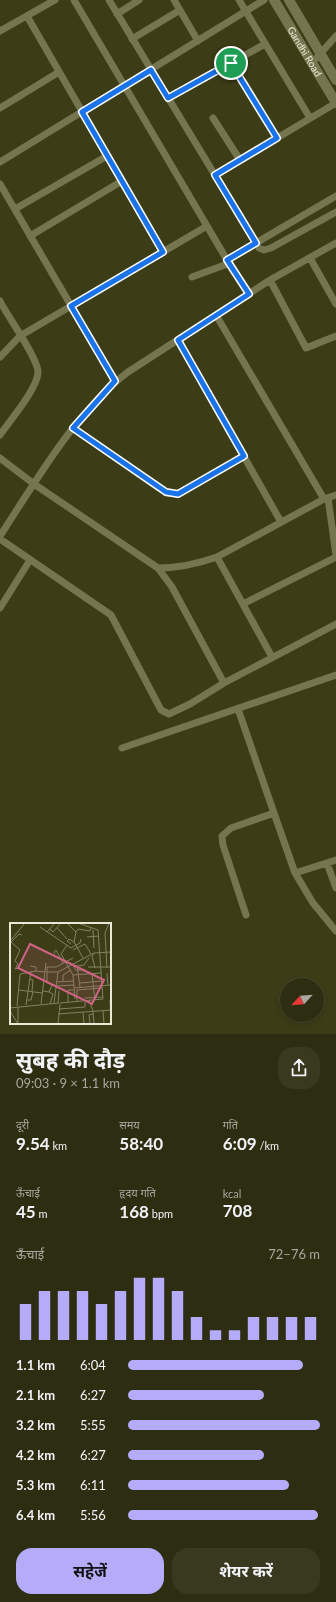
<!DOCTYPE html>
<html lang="hi">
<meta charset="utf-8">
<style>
:root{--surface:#2d2d11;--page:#39391f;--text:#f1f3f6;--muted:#a7a89f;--line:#484931;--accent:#b4acf9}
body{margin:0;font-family:Lato,"Noto Sans Devanagari",sans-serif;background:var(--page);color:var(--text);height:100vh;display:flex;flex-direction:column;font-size:15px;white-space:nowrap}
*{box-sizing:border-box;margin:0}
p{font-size:13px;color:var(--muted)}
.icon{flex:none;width:22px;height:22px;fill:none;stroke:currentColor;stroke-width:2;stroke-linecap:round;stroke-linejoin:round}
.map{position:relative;height:1034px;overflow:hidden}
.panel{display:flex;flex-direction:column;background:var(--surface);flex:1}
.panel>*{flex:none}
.needle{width:26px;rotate:244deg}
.controls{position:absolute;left:280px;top:978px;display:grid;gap:8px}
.controls a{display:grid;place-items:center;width:44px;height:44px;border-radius:50%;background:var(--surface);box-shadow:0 2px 6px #0003,0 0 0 1px var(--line);font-size:20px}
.pin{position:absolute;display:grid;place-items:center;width:34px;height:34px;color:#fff;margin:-17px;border:2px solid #fff;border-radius:50%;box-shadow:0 1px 4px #0007}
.round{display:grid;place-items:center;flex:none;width:42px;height:42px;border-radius:16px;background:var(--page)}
.overview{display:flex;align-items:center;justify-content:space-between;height:68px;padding:0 16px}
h1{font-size:22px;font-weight:700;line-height:30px}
.stats{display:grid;grid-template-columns:repeat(3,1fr);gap:6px;height:68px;padding:4px 16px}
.stats div{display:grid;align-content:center}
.stats b{font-size:17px;font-weight:700}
.stats small{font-size:11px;font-weight:400}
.stats p{font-size:11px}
.chart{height:112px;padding:8px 16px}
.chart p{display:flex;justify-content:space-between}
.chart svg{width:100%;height:72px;margin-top:4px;stroke:var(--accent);stroke-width:6}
.cta{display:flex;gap:8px;margin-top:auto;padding:8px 16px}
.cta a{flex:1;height:46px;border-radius:16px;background:var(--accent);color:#111;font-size:16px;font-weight:700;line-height:46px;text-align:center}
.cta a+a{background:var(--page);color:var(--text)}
ul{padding:0 16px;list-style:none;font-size:13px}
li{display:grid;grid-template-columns:64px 48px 1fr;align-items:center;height:30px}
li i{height:10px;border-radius:5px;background:var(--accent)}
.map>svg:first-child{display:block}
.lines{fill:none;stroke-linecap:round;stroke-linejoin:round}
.minor{stroke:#75754f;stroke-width:7}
.secondary{stroke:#75754f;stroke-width:10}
.route-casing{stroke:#fff;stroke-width:8}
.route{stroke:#1a73e8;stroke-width:5}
.labels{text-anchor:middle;stroke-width:3;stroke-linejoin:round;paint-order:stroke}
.street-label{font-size:10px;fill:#e9ead5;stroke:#222212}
.inset-road{fill:none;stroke:#818263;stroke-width:1}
.view{fill:#d06286;fill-opacity:0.15;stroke:#d06286;stroke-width:2}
.inset-edge{fill:none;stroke:#e9ead5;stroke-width:2}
</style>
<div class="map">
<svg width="336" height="1034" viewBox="0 0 336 1034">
<rect width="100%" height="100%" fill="#3c3c17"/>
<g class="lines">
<path class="minor" d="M74 0 227 260 249 294
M109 0 259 248 264 250 271 248 336 212
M174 0 198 41
M239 0 310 118
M117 14 139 0
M27 16 163 252
M0 31 55 0
M132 39 180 10
M231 63 277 138
M312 63 336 36
M168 98 265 44
M0 108 59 72
M213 118 240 160
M0 162 264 0
M215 175 336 103
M0 184 115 381
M15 209 107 156
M30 236 122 181
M310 258 336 304
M227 260 336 196
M192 277 230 263
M270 280 306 348 336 336
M0 301C7 316 39 359 38 373 37 389 9 422 0 435
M216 315 324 499
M178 340 281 522
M0 357 20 336 207 226
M73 428 166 493 178 494 244 456
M0 458 34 484 158 568 172 587 224 683
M328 498 336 555
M0 536C36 481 75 412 128 372L270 280 336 243
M0 539 111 615 161 710 169 714 190 704 224 683 336 624
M217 557 272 657
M158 568C179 568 197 564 217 557L324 499 336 495
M243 604 336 557
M0 608 30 560
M238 709 274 813 231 828 222 836 223 845 246 915
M122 748 336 675
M274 813 295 873 313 903 336 931
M327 863 336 888
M295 873 336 860"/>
<g class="secondary">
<path id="s1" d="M274 0 336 103"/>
<path d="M289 0 336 80"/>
</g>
</g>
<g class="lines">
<defs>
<path id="route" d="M231 63 277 138 215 175 256 243 227 260 249 294 178 340 244 456 178 494 166 492 73 428 115 381 71 306 163 252 82 112 151 70 168 98Z"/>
</defs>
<use href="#route" class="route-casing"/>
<use href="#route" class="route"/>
</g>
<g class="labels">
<g class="street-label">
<text dy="4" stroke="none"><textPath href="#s1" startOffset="60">Gandhi Road</textPath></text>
</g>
</g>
<g transform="translate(10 923)">
<rect width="101" height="101" fill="#3c3c17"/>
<path class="inset-road" d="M57 0 66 9 64 19M68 0 88 7 93 76M30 4 61 25 70 20 71 16M47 5 57 16M40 6 43 9 51 0M83 7 84 25M101 7V35M37 9 45 0M66 9 68 6 80 8 81 5M77 14 89 13M0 18 15 0M1 19 10 27 5 38 8 41 5 46 8 45M1 19 9 11 12 12M61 21 57 18 59 16 64 19 73 35M57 22 51 31 63 52 65 76M63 27 75 21 81 31M45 31 44 29 46 27 53 40M84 31 82 33 85 45M62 41 66 47H75M67 42 70 64M20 43 26 44V48L35 49M68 43 74 42 79 35M78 44H101M97 45 95 10 99 0M37 49H48L84 30 101 29M97 50 98 62M82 51 85 77M63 52 91 50M20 56 23 57 22 68M47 59 63 58M53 59V52L61 47M70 60 92 58M47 63 37 60V44H46L63 35M47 63 64 62M64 65 101 62M9 67 32 70M33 68 39 69 42 62M39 69 43 71 40 81M75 75 93 74M16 77H21L23 69M79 77 83 88 84 101M100 77 101 97M67 78V67L92 65M58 79V67H64M44 80 48 49M48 80 49 68M50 80 93 76M31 81 36 40M16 82 21 48M7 83 10 51 26 48M8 84V100M0 85 49 80M49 86 75 84V79M93 87 94 101M0 88 8 101M73 89 74 101M48 91 101 87M48 101 50 81M80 101 79 92 83 91"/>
<path class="view" d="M20 21 94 57 82 81 8 45Z"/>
<rect width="101" height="101" class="inset-edge"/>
</g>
</svg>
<div class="controls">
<a><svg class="needle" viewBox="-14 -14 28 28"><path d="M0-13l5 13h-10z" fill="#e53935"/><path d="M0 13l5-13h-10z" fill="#a7a89f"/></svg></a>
</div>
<div class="pin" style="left:231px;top:63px;background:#1e9e55"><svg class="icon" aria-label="arrive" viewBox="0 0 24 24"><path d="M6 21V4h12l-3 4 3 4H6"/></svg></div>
</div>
<section class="panel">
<div class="overview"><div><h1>सुबह की दौड़</h1><p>09:03 · 9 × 1.1 km</p></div><a class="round"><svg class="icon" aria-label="share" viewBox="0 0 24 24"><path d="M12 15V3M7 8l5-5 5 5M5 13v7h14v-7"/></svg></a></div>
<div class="stats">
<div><p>दूरी</p><b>9.54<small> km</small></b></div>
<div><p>समय</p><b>58:40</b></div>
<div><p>गति</p><b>6:09<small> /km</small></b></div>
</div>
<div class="stats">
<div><p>ऊँचाई</p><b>45<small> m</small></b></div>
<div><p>हृदय गति</p><b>168<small> bpm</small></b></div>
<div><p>kcal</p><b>708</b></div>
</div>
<div class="chart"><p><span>ऊँचाई</span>72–76 m</p>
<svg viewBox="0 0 160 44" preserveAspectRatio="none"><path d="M5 44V22M15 44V14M25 44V14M35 44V14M45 44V22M55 44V14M65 44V6M75 44V6M85 44V14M95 44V30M105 44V38M115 44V38M125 44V30M135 44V30M145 44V30M155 44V30"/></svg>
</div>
<ul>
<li><b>1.1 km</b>6:04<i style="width:91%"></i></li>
<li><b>2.1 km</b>6:27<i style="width:71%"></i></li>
<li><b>3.2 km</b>5:55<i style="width:100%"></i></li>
<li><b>4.2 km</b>6:27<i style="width:71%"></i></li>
<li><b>5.3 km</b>6:11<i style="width:84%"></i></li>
<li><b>6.4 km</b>5:56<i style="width:99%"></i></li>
</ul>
<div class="cta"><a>सहेजें</a><a>शेयर करें</a></div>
</section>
